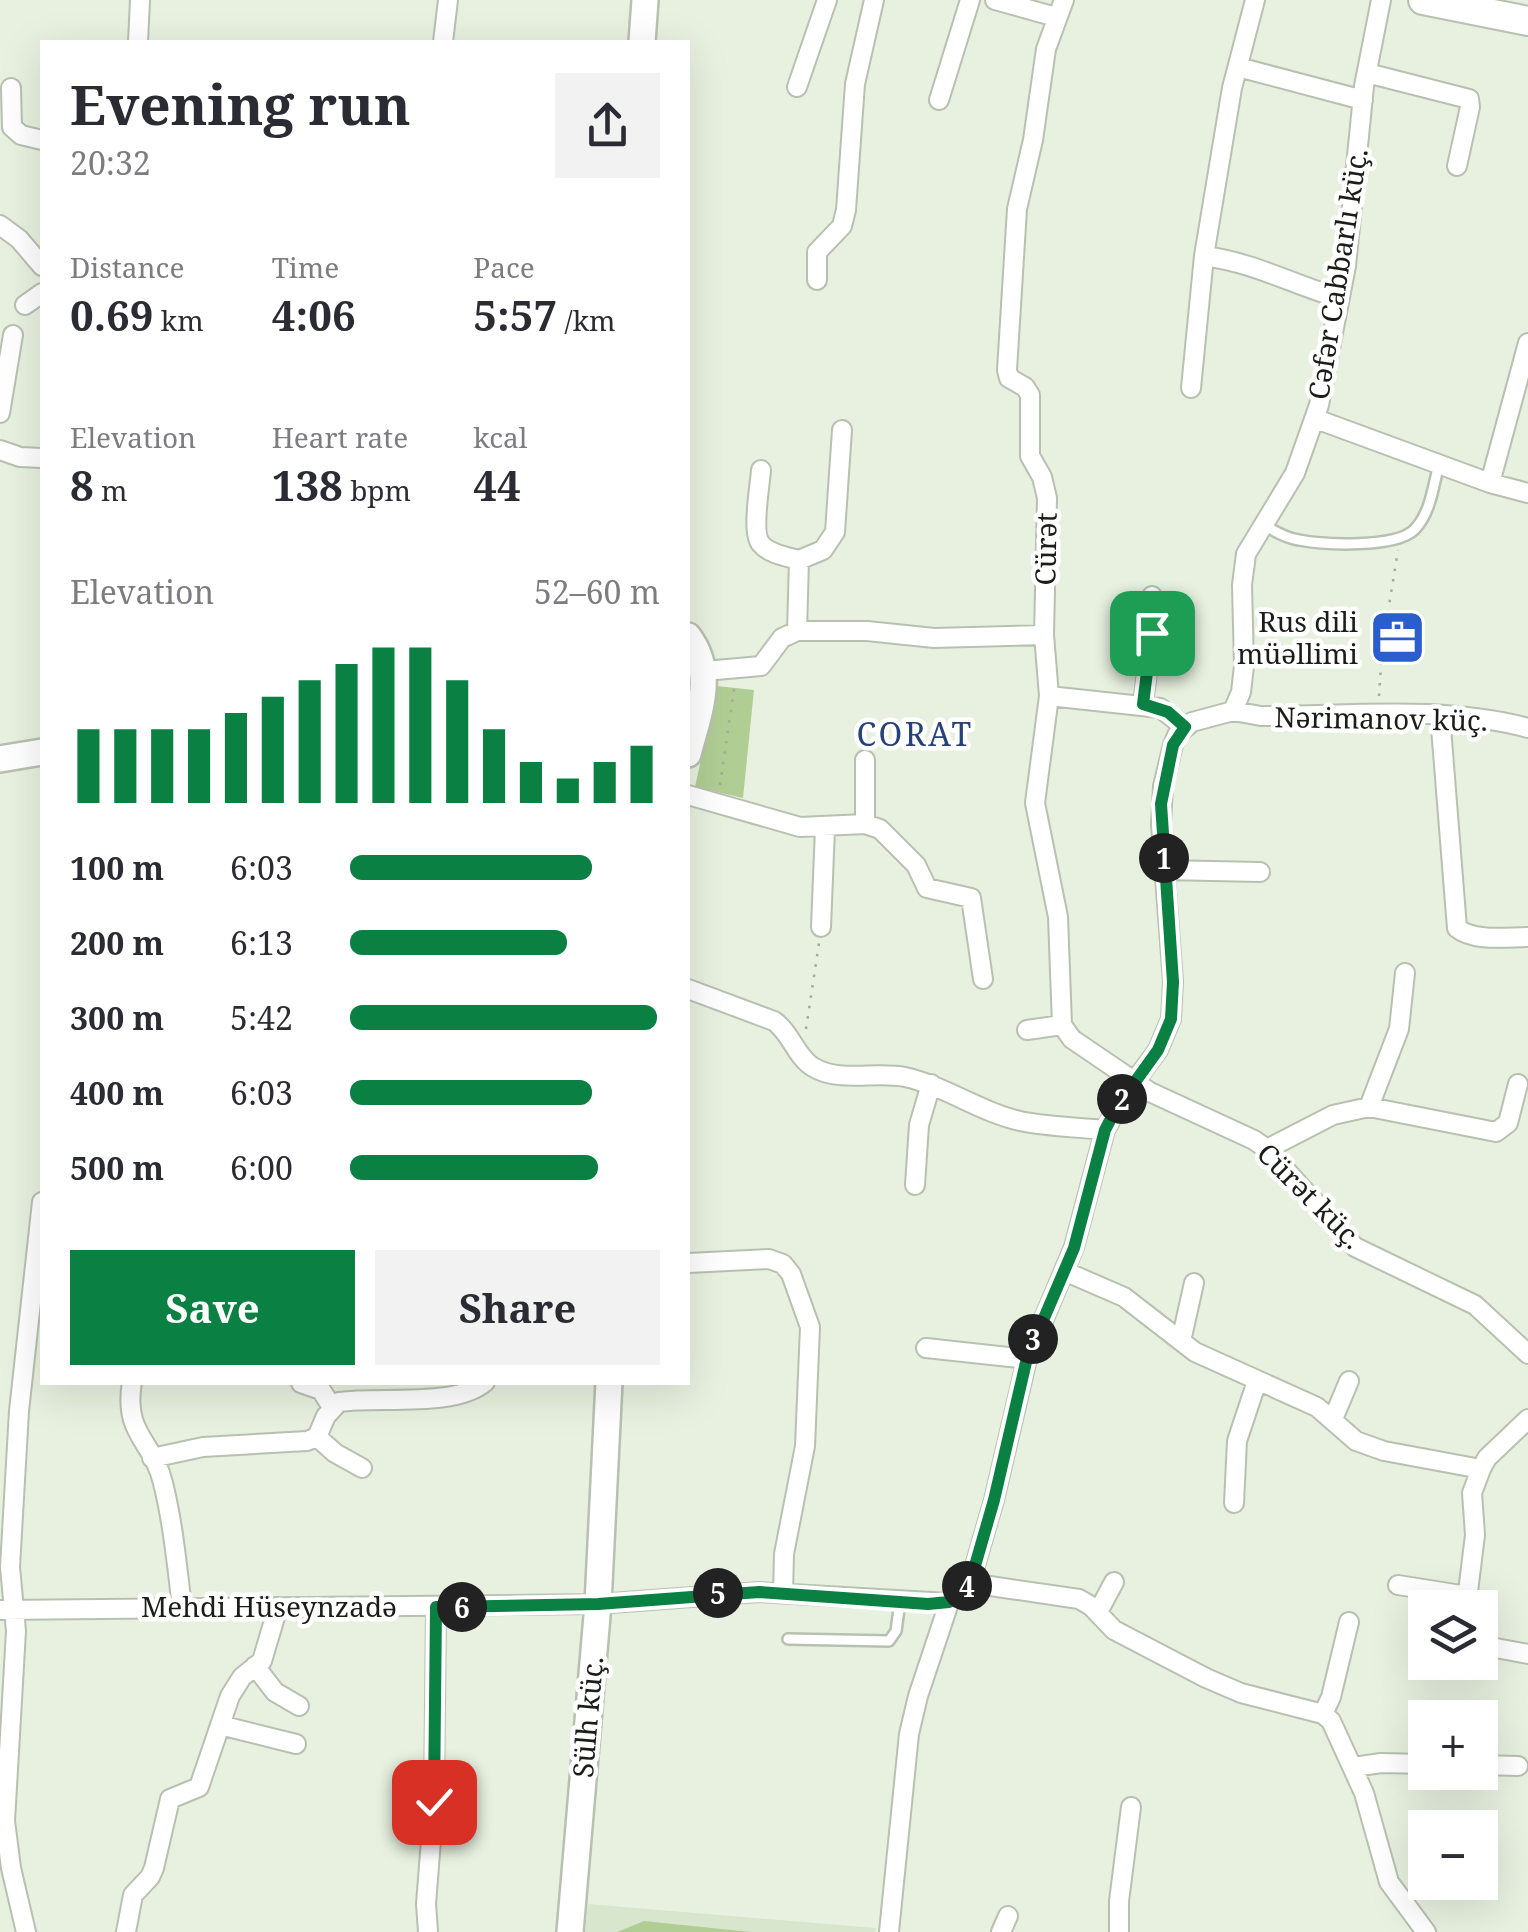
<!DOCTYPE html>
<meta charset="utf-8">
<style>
:root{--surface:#fff;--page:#f2f2f3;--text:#2b2b33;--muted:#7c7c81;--accent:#0b8043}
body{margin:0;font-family:"Noto Serif",serif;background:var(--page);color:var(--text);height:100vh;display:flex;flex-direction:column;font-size:38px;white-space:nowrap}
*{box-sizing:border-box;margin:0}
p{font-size:32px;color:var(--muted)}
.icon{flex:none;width:55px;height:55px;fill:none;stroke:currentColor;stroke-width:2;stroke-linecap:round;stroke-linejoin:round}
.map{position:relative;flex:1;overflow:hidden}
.side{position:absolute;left:40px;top:40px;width:650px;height:1345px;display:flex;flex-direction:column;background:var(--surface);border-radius:0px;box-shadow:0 10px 40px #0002}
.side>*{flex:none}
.controls{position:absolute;left:1408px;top:1590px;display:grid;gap:20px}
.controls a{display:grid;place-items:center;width:90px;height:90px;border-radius:0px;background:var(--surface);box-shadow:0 10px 40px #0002;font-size:50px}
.pin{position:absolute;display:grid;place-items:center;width:85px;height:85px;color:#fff;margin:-42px;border-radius:20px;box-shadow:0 5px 15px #0006}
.km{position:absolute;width:50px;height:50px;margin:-25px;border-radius:50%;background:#222;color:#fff;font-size:28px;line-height:50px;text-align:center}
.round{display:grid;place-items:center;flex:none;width:105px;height:105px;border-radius:0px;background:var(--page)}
.summary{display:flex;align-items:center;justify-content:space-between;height:170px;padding:0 30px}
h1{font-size:55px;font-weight:700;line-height:75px}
.stats{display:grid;grid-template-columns:repeat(3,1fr);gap:15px;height:170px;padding:10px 30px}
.stats div{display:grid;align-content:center}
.stats b{font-size:42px;font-weight:700}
.stats small{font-size:28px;font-weight:400}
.stats p{font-size:28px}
.chart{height:280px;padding:20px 30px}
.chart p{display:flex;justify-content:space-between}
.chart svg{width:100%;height:180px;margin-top:10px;stroke:var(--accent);stroke-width:6}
.button{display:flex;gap:20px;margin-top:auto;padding:20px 30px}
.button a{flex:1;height:115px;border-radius:0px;background:var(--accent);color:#fff;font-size:40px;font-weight:700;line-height:115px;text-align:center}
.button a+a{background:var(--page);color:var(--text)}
ul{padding:0 30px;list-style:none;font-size:32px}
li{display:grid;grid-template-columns:160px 120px 1fr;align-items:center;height:75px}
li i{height:25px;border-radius:12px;background:var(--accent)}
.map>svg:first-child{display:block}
.built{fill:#d9e6ce}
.green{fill:#b0cd94}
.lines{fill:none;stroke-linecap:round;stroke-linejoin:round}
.lane-casing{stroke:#b8c1b0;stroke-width:14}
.street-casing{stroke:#b8c1b0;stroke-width:22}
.secondary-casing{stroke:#b8c1b0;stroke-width:30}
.primary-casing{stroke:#b8c1b0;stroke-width:32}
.path{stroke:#a3aa9d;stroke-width:2.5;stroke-dasharray:2.5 8;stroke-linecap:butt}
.lane{stroke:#fff;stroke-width:9}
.street{stroke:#fff;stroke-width:18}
.secondary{stroke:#fff;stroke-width:25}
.primary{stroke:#fff;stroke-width:28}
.route-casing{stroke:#fff;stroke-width:20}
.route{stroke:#0b8043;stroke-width:12}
.labels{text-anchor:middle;stroke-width:9;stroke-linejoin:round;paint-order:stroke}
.street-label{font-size:28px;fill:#1b1e18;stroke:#fff}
.poi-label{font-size:28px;fill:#1b1e18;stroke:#fff;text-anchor:end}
.quarter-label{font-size:32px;letter-spacing:2.5px;fill:#264279;stroke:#fff}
</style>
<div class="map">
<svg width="1528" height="1932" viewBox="0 0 1528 1932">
<rect width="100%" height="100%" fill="#e8f1e0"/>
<path class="built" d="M588 1904 876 1928 875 1932H585Z"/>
<path class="green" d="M717 686 754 690 743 798 695 787Z
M644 1921 751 1932H617Z"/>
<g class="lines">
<defs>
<path id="lane" d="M1263 524C1275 532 1286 538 1299 540 1325 545 1395 548 1414 530 1431 513 1433 486 1439 464
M788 1639 889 1641 896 1631 900 1602"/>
<path id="street" d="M995 0 1056 17
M1064 0 1046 49 1033 140 1017 209 1007 370 1009 378 1025 387 1030 395V456L1042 477 1047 498 1044 635 1049 696 1035 803 1058 917 1062 1025 1072 1039 1150 1092 1254 1140 1267 1149 1355 1247 1475 1305 1528 1354
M1255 0 1232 88 1204 256C1256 263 1291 284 1339 298
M138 42 140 0
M443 42 448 0
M1238 67 1363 100
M1367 73 1469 99 1470 107 1457 166
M797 87 827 0
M11 88 12 127 21 135 42 140
M939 100 970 0
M0 225 19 239 42 266
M817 280V252L842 226 846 210 855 84 874 0
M25 305 42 293
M1191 388 1204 256
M0 413 13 335
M1316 419 1490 483 1528 493
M0 450 20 457 42 458
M761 470C760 486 751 533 761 544 769 554 788 557 799 560
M1490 483 1528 343
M797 631 799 560 823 550 835 532 842 430
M705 671 761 666 782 638 797 631H867L934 638 1044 635
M1049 696 1160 708 1185 727
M1143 704 1152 633V596
M1233 711 1261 716C1348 716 1443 705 1528 728
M1440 715 1457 928C1474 942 1507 937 1528 937
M688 795 800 827 865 824 880 829 916 865 927 888 971 898 983 979
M865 824V760
M1164 870 1260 872
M821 927 825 828
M688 989 774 1021C791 1033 797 1058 813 1067 839 1083 876 1071 905 1077 945 1086 980 1112 1020 1121 1048 1127 1077 1127 1105 1130
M1027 1030 1062 1025
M1369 1107 1399 1029 1405 973
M1267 1149 1333 1115 1369 1107 1496 1132 1508 1123 1518 1084
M915 1185 919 1125 931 1084
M688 1263 769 1259 783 1264 791 1274 810 1327 805 1446 784 1554 783 1593
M1064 1271 1124 1297 1195 1352 1317 1407 1356 1441 1384 1451 1481 1469 1487 1458 1528 1419
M1181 1341 1194 1283
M926 1348 1027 1359
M132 1382C123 1435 153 1440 163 1483 173 1523 177 1566 182 1607
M301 1383 321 1390 332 1407
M1333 1419 1349 1381
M317 1437 335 1453 362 1468
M152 1458 203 1447 307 1441 317 1437 326 1416 339 1402C379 1396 455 1408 485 1382
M1234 1503 1237 1441 1257 1381
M970 1583 1079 1599 1091 1606 1114 1630 1206 1678 1241 1693 1323 1714 1331 1721 1364 1793 1389 1882 1426 1932
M1398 1585 1467 1596
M1466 1608 1475 1535 1472 1493 1481 1469
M0 1610 598 1604 759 1592 949 1603
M1098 1612 1114 1582
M1480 1645 1528 1654
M255 1666 275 1692 299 1706
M1323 1714 1331 1697 1349 1622
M220 1725 296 1744
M1480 1765 1518 1766
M1354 1767 1381 1763 1425 1764
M26 1932 11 1868 5 1821 16 1631 10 1567 19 1411 42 1202
M126 1932 133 1895 150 1877 154 1868 170 1799 199 1787 230 1696 242 1677 262 1661 278 1607
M428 1932 426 1904 434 1802 436 1607
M889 1932 909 1734 918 1696 949 1603 970 1583 994 1500 1027 1359 1074 1247 1105 1130 1123 1097 1158 1050 1171 1019 1173 982 1161 824 1163 786 1173 745 1177 735 1192 722 1233 711 1241 692 1244 666 1242 585 1246 554 1295 473 1319 405 1346 266 1364 86 1381 0
M1001 1932 1008 1916
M1119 1932V1901L1131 1807"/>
<path id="secondary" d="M642 42 645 0
M688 636C716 673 699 712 688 754
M0 759 42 752
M570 1932 598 1604 609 1382"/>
<path id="primary" d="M1423 0 1528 21"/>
</defs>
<use href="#lane" class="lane-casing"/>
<use href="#street" class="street-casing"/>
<use href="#secondary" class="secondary-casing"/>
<use href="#primary" class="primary-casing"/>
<path class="path" d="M1379 696 1382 649 1398 550
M720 785 734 689
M806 1029 819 943"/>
<use href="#lane" class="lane"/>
<use href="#street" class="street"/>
<use href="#secondary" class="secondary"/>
<use href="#primary" class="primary"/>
</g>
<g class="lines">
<defs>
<path id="route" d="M434 1802 436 1607 598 1604 759 1592 928 1604 949 1602 970 1583 994 1500 1027 1358 1074 1248 1105 1130 1117 1107 1158 1050 1171 1019 1173 982 1161 804 1173 745 1185 727 1168 712 1143 704 1152 633"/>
</defs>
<use href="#route" class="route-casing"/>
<use href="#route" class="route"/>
</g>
<defs>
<symbol id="office-square" viewBox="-11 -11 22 22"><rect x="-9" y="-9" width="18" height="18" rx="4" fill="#2a5ecc" stroke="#fff"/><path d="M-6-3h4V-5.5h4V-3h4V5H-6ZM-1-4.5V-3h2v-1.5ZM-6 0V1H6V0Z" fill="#fff"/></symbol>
</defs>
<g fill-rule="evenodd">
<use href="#office-square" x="1366" y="606" width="63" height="63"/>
</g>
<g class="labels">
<g class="street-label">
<text transform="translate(1338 274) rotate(-81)" y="10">Cəfər Cabbarlı küç.</text>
<text transform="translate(1046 549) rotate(-89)" y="10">Cürət</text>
<text transform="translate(1381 719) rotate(1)" y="10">Nərimanov küç.</text>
<text transform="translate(1310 1196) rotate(45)" y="10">Cürət küç.</text>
<text x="269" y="1617">Mehdi Hüseynzadə</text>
<text transform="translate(588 1717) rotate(-85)" y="10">Sülh küç.</text>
</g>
<g class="poi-label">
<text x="1358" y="632">Rus dili<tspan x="1358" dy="32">müəllimi</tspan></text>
</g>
<g class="quarter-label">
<text x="915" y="746">CORAT</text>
</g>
</g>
</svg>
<div class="controls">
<a><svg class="icon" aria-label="layers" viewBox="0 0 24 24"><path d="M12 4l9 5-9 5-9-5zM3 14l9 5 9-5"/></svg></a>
<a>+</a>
<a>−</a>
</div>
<div class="pin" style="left:1152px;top:633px;background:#1e9e55"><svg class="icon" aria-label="arrive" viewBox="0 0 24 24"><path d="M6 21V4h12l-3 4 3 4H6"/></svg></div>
<div class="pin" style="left:434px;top:1802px;background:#d93025"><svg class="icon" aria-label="check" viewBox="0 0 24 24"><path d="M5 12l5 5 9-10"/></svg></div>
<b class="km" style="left:1164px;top:858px">1</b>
<b class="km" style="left:1122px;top:1099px">2</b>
<b class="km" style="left:1033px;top:1339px">3</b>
<b class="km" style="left:967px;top:1586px">4</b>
<b class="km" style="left:718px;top:1593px">5</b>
<b class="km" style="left:462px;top:1607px">6</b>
<section class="side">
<div class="summary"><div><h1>Evening run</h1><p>20:32</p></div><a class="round"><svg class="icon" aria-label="share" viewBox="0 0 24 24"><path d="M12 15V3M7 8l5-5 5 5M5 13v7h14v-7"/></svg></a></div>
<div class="stats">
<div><p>Distance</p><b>0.69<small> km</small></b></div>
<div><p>Time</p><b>4:06</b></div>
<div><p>Pace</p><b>5:57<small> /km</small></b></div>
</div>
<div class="stats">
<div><p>Elevation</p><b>8<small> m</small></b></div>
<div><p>Heart rate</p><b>138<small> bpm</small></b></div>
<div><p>kcal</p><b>44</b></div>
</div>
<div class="chart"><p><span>Elevation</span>52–60 m</p>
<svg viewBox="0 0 160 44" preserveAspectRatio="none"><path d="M5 44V26M15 44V26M25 44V26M35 44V26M45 44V22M55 44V18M65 44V14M75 44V10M85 44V6M95 44V6M105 44V14M115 44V26M125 44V34M135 44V38M145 44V34M155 44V30"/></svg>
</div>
<ul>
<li><b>100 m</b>6:03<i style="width:78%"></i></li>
<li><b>200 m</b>6:13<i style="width:70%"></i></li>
<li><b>300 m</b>5:42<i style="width:99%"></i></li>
<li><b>400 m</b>6:03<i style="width:78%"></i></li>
<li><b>500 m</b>6:00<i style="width:80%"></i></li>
</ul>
<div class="button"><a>Save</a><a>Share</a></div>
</section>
</div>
